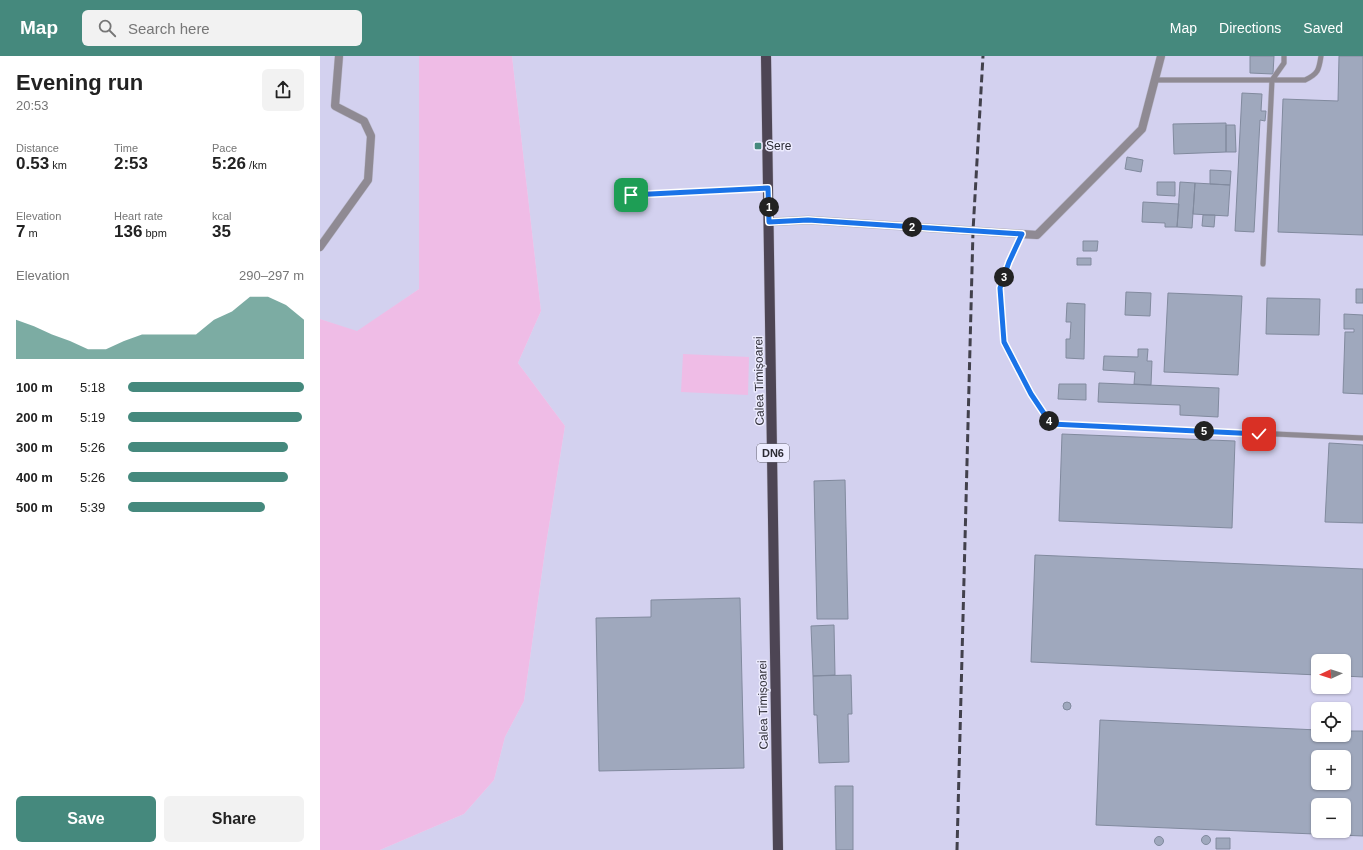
<!DOCTYPE html>
<meta charset="utf-8">
<style>
:root{--surface:#fff;--page:#f2f2f2;--text:#222;--muted:#767676;--accent:#45897d}
body{margin:0;font-family:Helvetica,sans-serif;background:var(--page);color:var(--text);height:100vh;display:flex;flex-direction:column;font-size:15px;white-space:nowrap}
*{box-sizing:border-box;margin:0}
p{font-size:13px;color:var(--muted)}
.icon{flex:none;width:22px;height:22px;fill:none;stroke:currentColor;stroke-width:2;stroke-linecap:round;stroke-linejoin:round}
.map{position:relative;flex:1;overflow:hidden}
.panel{display:flex;flex-direction:column;background:var(--surface);width:320px}
.panel>*{flex:none}
.needle{width:26px;rotate:267deg}
.tools{position:absolute;left:991px;top:598px;display:grid;gap:8px}
.tools a{display:grid;place-items:center;width:40px;height:40px;border-radius:6px;background:var(--surface);box-shadow:0 1px 3px #0004;font-size:20px}
.pin{position:absolute;display:grid;place-items:center;width:34px;height:34px;color:#fff;margin:-17px;border-radius:8px;box-shadow:0 2px 6px #0006}
.km{position:absolute;width:20px;height:20px;margin:-10px;border-radius:50%;background:#222;color:#fff;font-size:11px;line-height:20px;text-align:center}
.round{display:grid;place-items:center;flex:none;width:42px;height:42px;border-radius:6px;background:var(--page)}
.summary{display:flex;align-items:center;justify-content:space-between;height:68px;padding:0 16px}
h1{font-size:22px;font-weight:700;line-height:30px}
.metrics{display:grid;grid-template-columns:repeat(3,1fr);gap:6px;height:68px;padding:4px 16px}
.metrics div{display:grid;align-content:center}
.metrics b{font-size:17px;font-weight:700}
.metrics small{font-size:11px;font-weight:400}
.metrics p{font-size:11px}
.chart{height:112px;padding:8px 16px}
.chart p{display:flex;justify-content:space-between}
.chart svg{width:100%;height:72px;margin-top:4px;fill:var(--accent);opacity:.7}
.cta{display:flex;gap:8px;margin-top:auto;padding:8px 16px}
.cta a{flex:1;height:46px;border-radius:6px;background:var(--accent);color:#fff;font-size:16px;font-weight:700;line-height:46px;text-align:center}
.cta a+a{background:var(--page);color:var(--text)}
ul{padding:0 16px;list-style:none;font-size:13px}
li{display:grid;grid-template-columns:64px 48px 1fr;align-items:center;height:30px}
li i{height:10px;border-radius:5px;background:var(--accent)}
header{display:flex;align-items:center;gap:24px;box-sizing:border-box;height:56px;padding:0 20px;background:var(--accent);color:#fff}
header strong{font-size:19px}
nav{display:flex;gap:22px;margin-inline-start:auto;font-size:14px}
.search{width:280px;height:36px;background:var(--page);display:flex;align-items:center;gap:10px;box-sizing:border-box;padding:0 14px;border-radius:6px;color:var(--muted);font-size:15px}
main{display:flex;flex:1;min-height:0}
.map>svg:first-child{display:block}
.built{fill:#d3d1ef;fill-rule:evenodd}
.green{fill:#efbce6}
.building{fill:#9fa8bd;stroke:#818a9e;fill-rule:evenodd}
.lines{fill:none;stroke-linecap:round;stroke-linejoin:round}
.lane-casing{stroke:#bcbace;stroke-width:6}
.street-casing{stroke:#bcbace;stroke-width:9}
.primary-casing{stroke:#bcbace;stroke-width:11}
.lane{stroke:#8f8a93;stroke-width:5}
.street{stroke:#8f8a93;stroke-width:8}
.primary{stroke:#4d4554;stroke-width:10}
.rail{stroke:#42414c;stroke-width:3;stroke-dasharray:8 4;stroke-linecap:butt}
.route-casing{stroke:#fff;stroke-width:8}
.route{stroke:#1a73e8;stroke-width:5}
.poi-dot{fill:#45897d;stroke:#edecff;stroke-width:1.5}
.labels{text-anchor:middle;stroke-width:3;stroke-linejoin:round;paint-order:stroke}
.shield{fill:#edecff;stroke:#656470;stroke-width:1}
.shield-label{font-size:11px;font-weight:bold;fill:#2b2a33}
.poi-label{font-size:12px;fill:#2b2a33;stroke:#edecff;text-anchor:start}
.street-label{font-size:12px;fill:#2b2a33;stroke:#edecff}
</style>
<header>
<strong>Map</strong>
<div class="search"><svg class="icon" aria-label="search" viewBox="0 0 24 24"><circle cx="10" cy="10" r="6"/><path d="M15 15l6 6"/></svg>Search here</div>
<nav><a>Map</a><a>Directions</a><a>Saved</a></nav>
</header>
<main>
<section class="panel">
<div class="summary"><div><h1>Evening run</h1><p>20:53</p></div><a class="round"><svg class="icon" aria-label="share" viewBox="0 0 24 24"><path d="M12 15V3M7 8l5-5 5 5M5 13v7h14v-7"/></svg></a></div>
<div class="metrics">
<div><p>Distance</p><b>0.53<small> km</small></b></div>
<div><p>Time</p><b>2:53</b></div>
<div><p>Pace</p><b>5:26<small> /km</small></b></div>
</div>
<div class="metrics">
<div><p>Elevation</p><b>7<small> m</small></b></div>
<div><p>Heart rate</p><b>136<small> bpm</small></b></div>
<div><p>kcal</p><b>35</b></div>
</div>
<div class="chart"><p><span>Elevation</span>290–297 m</p>
<svg viewBox="0 0 160 44" preserveAspectRatio="none"><path d="M0 44V20L10 24L20 29L30 33L40 38L50 38L60 33L70 29L80 29L90 29L100 29L110 20L120 15L130 6L140 6L150 11L160 20V44z"/></svg>
</div>
<ul>
<li><b>100 m</b>5:18<i style="width:100%"></i></li>
<li><b>200 m</b>5:19<i style="width:99%"></i></li>
<li><b>300 m</b>5:26<i style="width:91%"></i></li>
<li><b>400 m</b>5:26<i style="width:91%"></i></li>
<li><b>500 m</b>5:39<i style="width:78%"></i></li>
</ul>
<div class="cta"><a>Save</a><a>Share</a></div>
</section>
<div class="map">
<svg width="1043" height="794" viewBox="0 0 1043 794">
<rect width="100%" height="100%" fill="#e0def5"/>
<path class="built" d="M0 0H99V233L37 276 0 263Z
M192 0H1043V794H60L144 758 174 724 185 681 204 645 225 495 245 370 198 307 221 255ZM998 605H1024V631H998ZM998 653H1024V679H998ZM998 701H1024V727H998ZM998 749H1024V775H998Z"/>
<path class="green" d="M99 0H192L221 255 198 307 245 370 225 495 204 645 185 681 174 724 144 758 60 794H0V263L37 275 99 233Z
M363 298 429 301 428 339 361 336Z"/>
<path class="building" d="M930 0H954L953 18 930 17Z
M1019 0H1043V179L958 176 963 43 1018 45Z
M922 37 942 38 941 55H946L945 65 940 64 934 176 915 175Z
M906 67V96L854 98 853 68Z
M906 69H915L916 96H906Z
M807 101 823 104 821 116 805 113Z
M890 114 911 115 910 129 890 128Z
M837 126H855V140L837 139Z
M860 126 875 127 872 172 857 171Z
M875 127 910 129 908 160 873 158Z
M823 146 859 148 857 171H845V167L822 166Z
M883 159H895L894 171 882 170Z
M763 185H778L777 195H763Z
M757 202H771V209H757Z
M1036 233H1043V247H1036Z
M806 236 831 237 830 260 805 259Z
M848 237 922 240 918 319 844 316Z
M947 242 1000 243 999 279 946 278Z
M747 247 765 248 764 303 746 302V283H750L751 266H746Z
M1024 258 1043 259V338L1023 337 1025 276H1034V273H1024Z
M818 293H828L827 305H832L831 329 814 328 815 316 783 314 784 300 818 301Z
M779 327 899 332 898 361 860 359V349L778 346Z
M739 328H766V344L738 343Z
M742 378 915 385 912 472 739 465Z
M1009 387 1043 389V467L1005 466Z
M525 424 528 563H497L494 425Z
M715 499 1043 513V621L1024 620V605H998V619L711 606Z
M420 542 424 712 279 715 276 562 331 561V544Z
M514 569 515 619 493 620 491 570Z
M531 619 532 658H528L529 706 499 707 497 659H494L493 620Z
M743 650a4 4 0 1 1 8 0a4 4 0 1 1-8 0Z
M780 664 998 674V679H1024V675H1043V780L776 769ZM998 701H1024V727H998ZM998 749H1024V775H998Z
M515 730H533V794H516Z
M881.5 784a4.5 4.5 0 1 1 9 0a4.5 4.5 0 1 1-9 0Z
M834.5 785a4.5 4.5 0 1 1 9 0a4.5 4.5 0 1 1-9 0Z
M896 782H910V793H896Z"/>
<g class="lines">
<defs>
<path id="lane" d="M836 24H985C998 18 999 14 1001 0
M311 139 448 132
M702 178 689 206 680 232 684 286 711 338 731 368 1043 382
M943 208 952 24 964 7V0"/>
<path id="street" d="M449 166 488 164 717 179 822 73 841 0
M0 191 48 124 51 80 44 65 15 50 19 0"/>
<path id="primary" d="M446 0 458 794"/>
</defs>
<use href="#lane" class="lane-casing"/>
<use href="#street" class="street-casing"/>
<use href="#primary" class="primary-casing"/>
<use href="#lane" class="lane"/>
<use href="#street" class="street"/>
<use href="#primary" class="primary"/>
<path class="rail" d="M637 794 653 175 663 0"/>
</g>
<g class="lines">
<defs>
<path id="route" d="M311 139 448 132 449 166 488 164 702 178 689 206 680 232 684 286 711 338 731 368 939 378"/>
</defs>
<use href="#route" class="route-casing"/>
<use href="#route" class="route"/>
</g>
<rect class="poi-dot" x="434" y="86" width="8" height="8" rx="2"/>
<g class="labels">
<rect class="shield" x="437" y="388" width="32" height="18" rx="3"/>
<g class="shield-label">
<text x="453" y="401">DN6</text>
</g>
<g class="poi-label">
<text x="446" y="94">Sere</text>
</g>
<g class="street-label">
<text transform="translate(439 325) rotate(-91)" y="4">Calea Timișoarei</text>
<text transform="translate(443 649) rotate(-91)" y="4">Calea Timișoarei</text>
</g>
</g>
</svg>
<div class="tools">
<a><svg class="needle" viewBox="-14 -14 28 28"><path d="M0-13l5 13h-10z" fill="#e53935"/><path d="M0 13l5-13h-10z" fill="#767676"/></svg></a>
<a><svg class="icon" aria-label="locate" viewBox="0 0 24 24"><circle cx="12" cy="12" r="6"/><path d="M12 2v4M12 18v4M2 12h4M18 12h4"/></svg></a>
<a>+</a>
<a>−</a>
</div>
<div class="pin" style="left:311px;top:139px;background:#1e9e55"><svg class="icon" aria-label="arrive" viewBox="0 0 24 24"><path d="M6 21V4h12l-3 4 3 4H6"/></svg></div>
<div class="pin" style="left:939px;top:378px;background:#d93025"><svg class="icon" aria-label="check" viewBox="0 0 24 24"><path d="M5 12l5 5 9-10"/></svg></div>
<b class="km" style="left:449px;top:151px">1</b>
<b class="km" style="left:592px;top:171px">2</b>
<b class="km" style="left:684px;top:221px">3</b>
<b class="km" style="left:729px;top:365px">4</b>
<b class="km" style="left:884px;top:375px">5</b>
</div>
</main>
